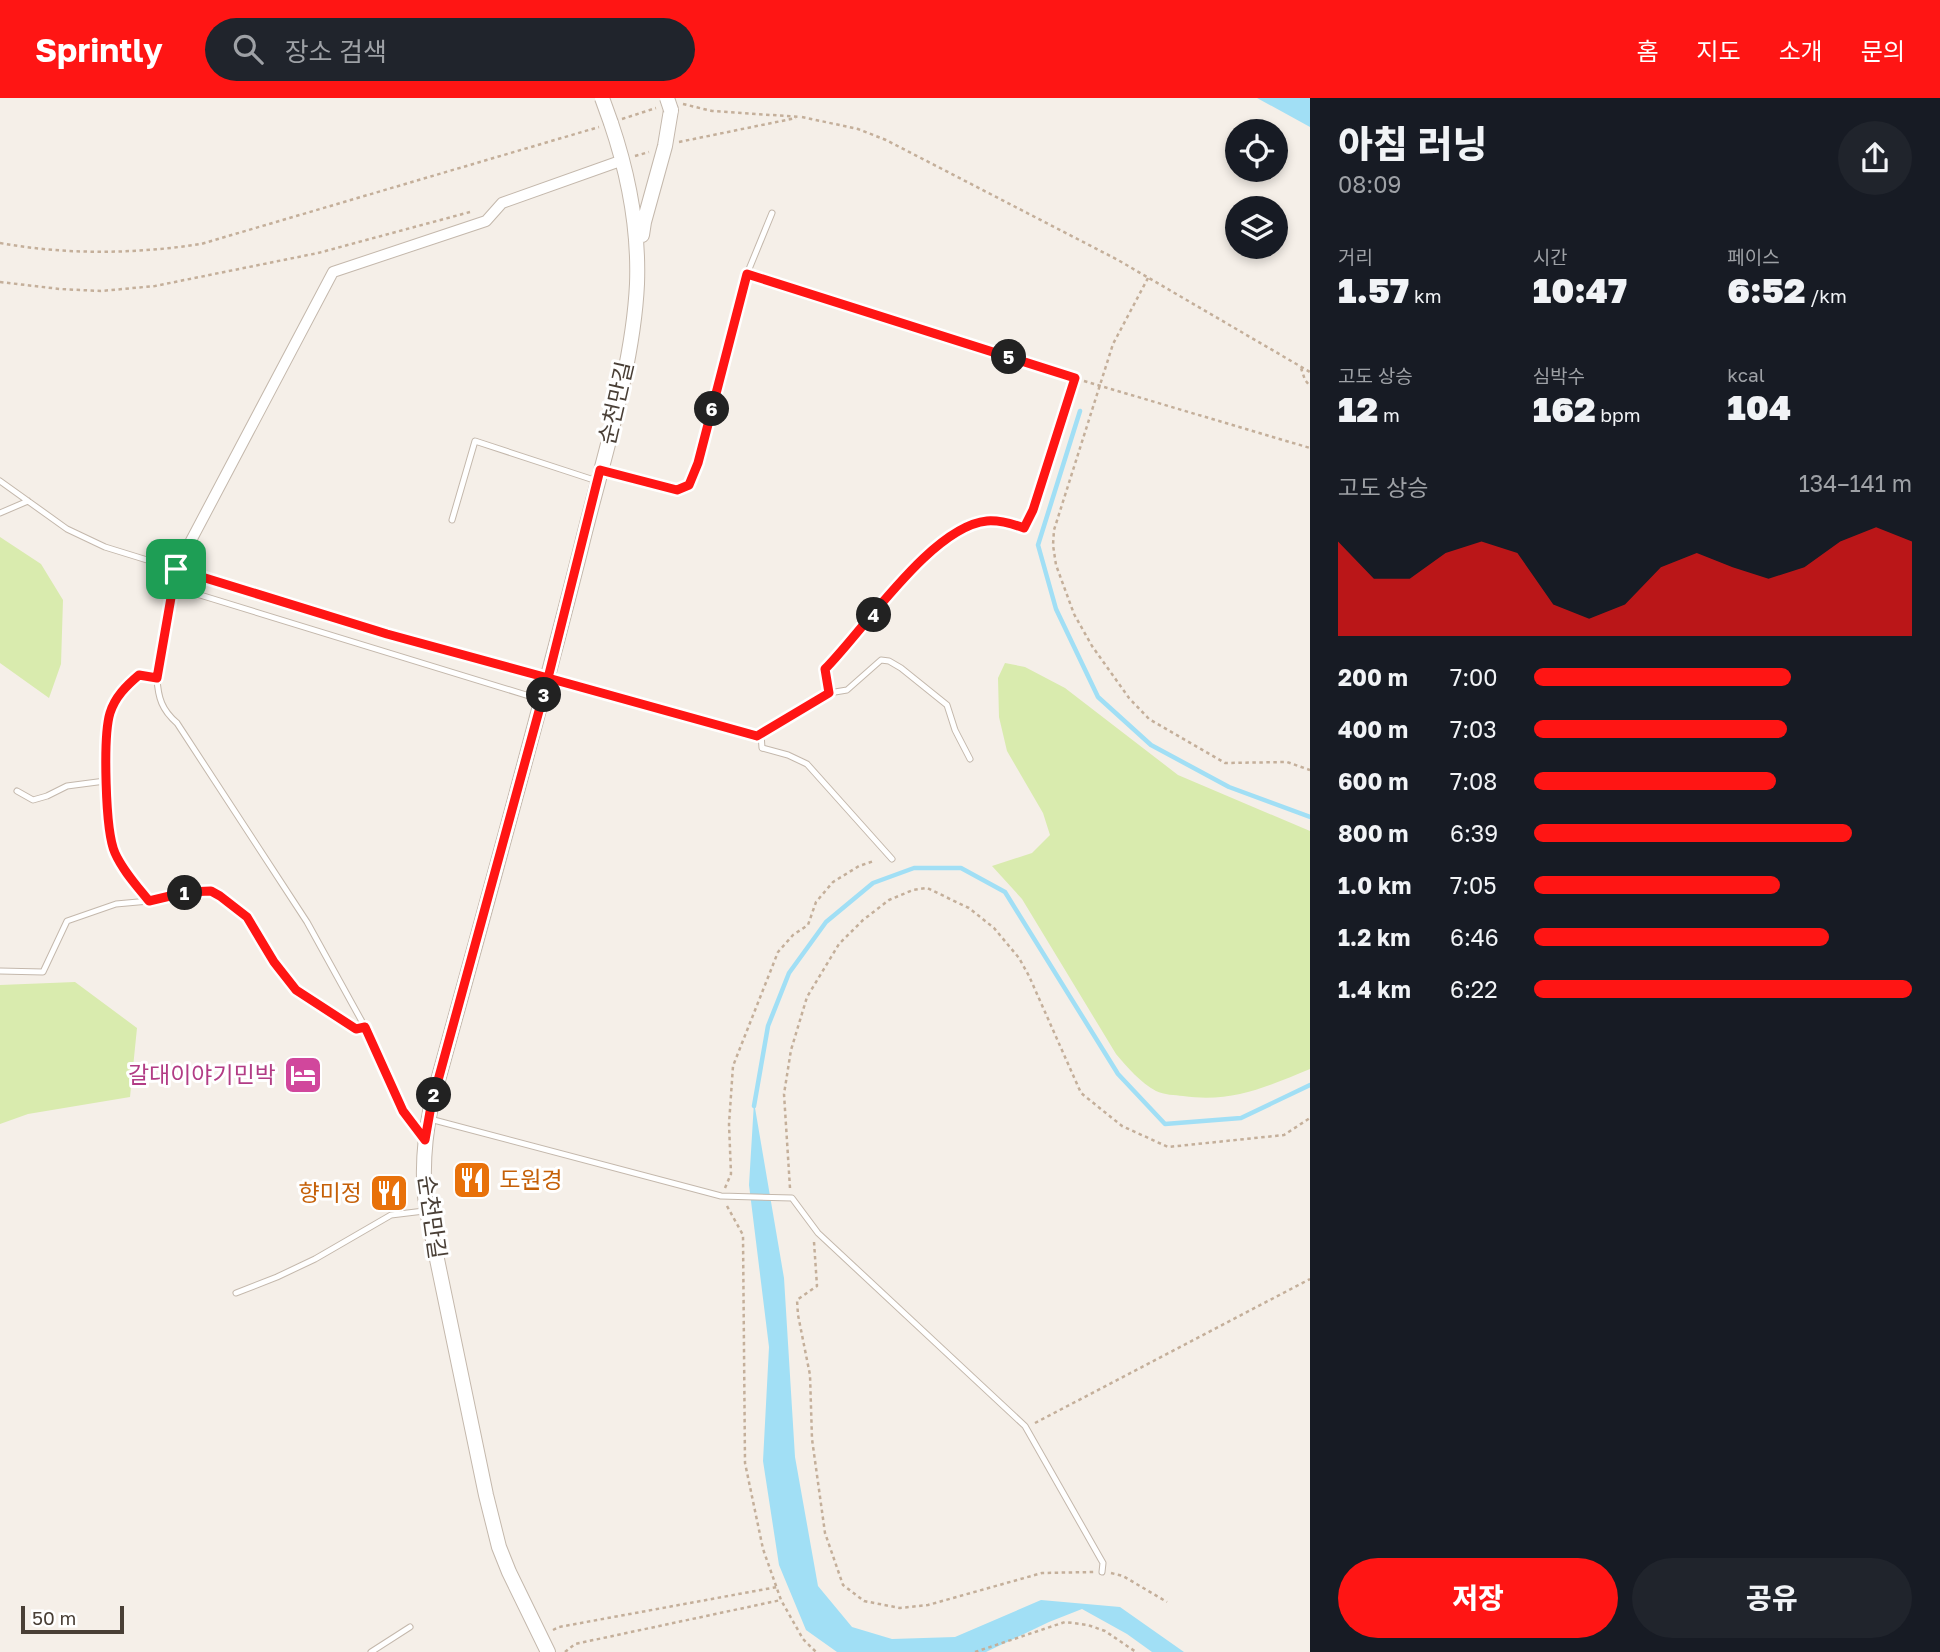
<!DOCTYPE html>
<html lang="ko">
<meta charset="utf-8">
<style>
:root{--surface:#171b24;--page:#20242c;--text:#f1f3f6;--muted:#9ea1a6;--accent:#ff1514}
body{margin:0;font-family:"Golos Text","Noto Sans KR",sans-serif;background:var(--page);color:var(--text);height:100vh;display:flex;flex-direction:column;font-size:26px;white-space:nowrap}
*{box-sizing:border-box;margin:0}
p{font-size:23px;color:var(--muted)}
.icon{flex:none;width:38px;height:38px;fill:none;stroke:currentColor;stroke-width:2;stroke-linecap:round;stroke-linejoin:round}
.map{position:relative;flex:1;overflow:hidden}
.side{display:flex;flex-direction:column;background:var(--surface);width:630px}
.side>*{flex:none}
.controls{position:absolute;left:1225px;top:21px;display:grid;gap:14px}
.controls a{display:grid;place-items:center;width:63px;height:63px;border-radius:50%;background:var(--surface);box-shadow:0 4px 10px #0003;font-size:35px}
.scale{position:absolute;left:21px;bottom:18px;width:103px;box-sizing:border-box;padding-left:7px;border:4px solid #493f36;border-top:0;font-size:19px;line-height:24px;white-space:nowrap;color:#493f36;-webkit-text-stroke:5px #fff;paint-order:stroke}
.pin{position:absolute;display:grid;place-items:center;width:60px;height:60px;color:#fff;margin:-30px;border-radius:14px;box-shadow:0 4px 10px #0006}
.km{position:absolute;width:35px;height:35px;margin:-18px;border-radius:50%;background:#222;color:#fff;font-size:19px;line-height:35px;text-align:center}
.round{display:grid;place-items:center;flex:none;width:74px;height:74px;border-radius:37px;background:var(--page)}
.head{display:flex;align-items:center;justify-content:space-between;height:119px;padding:0 28px}
h1{font-size:38px;font-weight:800;line-height:52px}
.figures{display:grid;grid-template-columns:repeat(3,1fr);gap:10px;height:119px;padding:7px 28px}
.figures div{display:grid;align-content:center}
.figures b{font-size:35px;font-weight:800}
.figures small{font-size:19px;font-weight:400}
.figures p{font-size:19px}
.chart{height:196px;padding:14px 28px}
.chart p{display:flex;justify-content:space-between}
.chart svg{width:100%;height:126px;margin-top:7px;fill:var(--accent);opacity:.7}
.primary-button{display:flex;gap:14px;margin-top:auto;padding:14px 28px}
.primary-button a{flex:1;height:80px;border-radius:42px;background:var(--accent);color:#fff;font-size:28px;font-weight:800;line-height:80px;text-align:center}
.primary-button a+a{background:var(--page);color:var(--text)}
ul{padding:0 28px;list-style:none;font-size:23px}
li{display:grid;grid-template-columns:112px 84px 1fr;align-items:center;height:52px}
li i{height:18px;border-radius:9px;background:var(--accent)}
header{display:flex;align-items:center;gap:42px;box-sizing:border-box;height:98px;padding:0 35px;background:var(--accent);color:#fff}
header strong{font-size:33px}
nav{display:flex;gap:38px;margin-inline-start:auto;font-size:24px}
.search{width:490px;height:63px;background:var(--page);display:flex;align-items:center;gap:18px;box-sizing:border-box;padding:0 24px;border-radius:38px;color:var(--muted);font-size:26px}
main{display:flex;flex:1;min-height:0}
.map>svg:first-child{display:block}
.green{fill:#d9ebae}
.water{fill:#a1dff5}
.lines{fill:none;stroke-linecap:round;stroke-linejoin:round}
.stream{stroke:#a1dff5;stroke-width:4.5}
.service-casing{stroke:#c4b8ac;stroke-width:7}
.minor-casing{stroke:#c4b8ac;stroke-width:12}
.tertiary-casing{stroke:#c4b8ac;stroke-width:16}
.path{stroke:#c4af9a;stroke-width:2.5;stroke-dasharray:3.5 3.5;stroke-linecap:butt}
.service{stroke:#fff;stroke-width:5}
.minor{stroke:#fff;stroke-width:10}
.tertiary{stroke:#fff;stroke-width:14}
.tertiary-bridge-casing{stroke:#c4b8ac;stroke-width:16;stroke-linecap:butt}
.tertiary-bridge{stroke:#fff;stroke-width:14}
.route-casing{stroke:#fff;stroke-width:14}
.route{stroke:#ff1514;stroke-width:9}
.labels{text-anchor:middle;stroke-width:6;stroke-linejoin:round;paint-order:stroke}
.street-label{font-size:23px;fill:#493f36;stroke:#fff}
.hotel-label{font-size:23px;fill:#b23c85;stroke:#fff;text-anchor:end}
.food-label{font-size:23px;fill:#c56008;stroke:#fff;text-anchor:start}
</style>
<header>
<strong>Sprintly</strong>
<div class="search"><svg class="icon" aria-label="search" viewBox="0 0 24 24"><circle cx="10" cy="10" r="6"/><path d="M15 15l6 6"/></svg>장소 검색</div>
<nav><a>홈</a><a>지도</a><a>소개</a><a>문의</a></nav>
</header>
<main>
<div class="map">
<svg width="1310" height="1554" viewBox="0 0 1310 1554">
<rect width="100%" height="100%" fill="#f5efe8"/>
<path class="green" d="M0 439 41 466 63 502 61 566 49 600 0 565Z
M1005 565 1025 569 1065 590 1178 677 1310 733V971C1266 989 1232 1005 1183 998 1175 997 1164 997 1156 993 1140 984 1128 970 1116 956L1022 801 992 768 1032 755 1050 737 1043 715 1007 653 999 619 998 580Z
M75 884 137 930 130 999 28 1016 0 1026V887Z"/>
<path class="water" d="M1257 0H1310V29Z
M754 1004 784 1180 795 1359 818 1488 852 1529 892 1541 955 1539 1041 1502 1120 1509 1184 1554H1152L1127 1536 1082 1511 1049 1524 986 1554H837L806 1532 779 1467 763 1363 769 1249 749 1087Z"/>
<g class="lines">
<path class="stream" d="M1080 313 1038 447 1056 511 1098 599 1151 647 1229 689 1310 719
M754 1008 768 928 789 875 826 824 873 785 914 770H961L1005 794 1118 976 1165 1026 1241 1020 1310 987"/>
<defs>
<path id="service" d="M603 373 677 392 689 387 698 365 747 176 772 115
M0 383 67 431 105 449 387 536 757 638 829 595 825 571C864 532 932 428 987 423 1000 422 1013 426 1024 430L1033 412 1075 280
M0 415 28 403
M452 422 475 343 597 383
M174 489 539 601
M157 580C158 600 162 612 177 625L307 824 365 929
M829 595 847 592 881 562 889 563 901 570 947 607 955 632 970 661
M761 636 762 650 788 657 807 666 892 761
M17 693 33 702 47 698 67 688 105 683
M0 873 43 874 67 823 116 806 149 803
M430 1021 721 1098 792 1100 818 1135 1025 1328 1103 1465 1102 1474
M236 1195 277 1179 315 1161 391 1117 424 1113
M371 1554 410 1529"/>
<path id="minor" d="M425 1042 403 1013 365 929 356 931 296 892 274 864 247 819 220 798 211 793 187 794 149 803C137 788 123 773 115 755 105 733 103 639 110 615 115 599 126 588 139 577L157 580 176 471 333 174 486 123 502 105 623 62"/>
<path id="tertiary" d="M642 137 644 124 665 48 671 12
M548 1554 509 1474 499 1449 486 1397 427 1113C421 1078 424 1043 431 1008 482 822 534 637 581 450 601 367 633 271 637 186 639 131 629 78 611 25"/>
</defs>
<use href="#service" class="service-casing"/>
<use href="#minor" class="minor-casing"/>
<use href="#tertiary" class="tertiary-casing"/>
<path class="path" d="M683 6 712 13 801 19
M802 19 858 31 886 42 1118 162 1310 274
M622 21 656 10
M679 44 796 20
M635 58 649 54
M0 145C66 157 135 156 201 146L599 29
M757 180 1067 278
M1148 180 1113 246 1054 432 1053 447 1056 467 1074 516 1092 548 1129 600 1149 621 1225 665 1287 664 1310 672
M0 184 60 191 101 193 155 188 318 155 470 114
M1301 270 1305 282 1310 288
M1084 283 1310 350
M725 1090 731 1076 729 1026 733 968 778 854 793 837 808 827 816 804 833 784 859 768 874 763
M790 1090 784 996 791 952 807 899 839 846 863 822 889 802 913 792 927 790 969 810 994 830 1019 860 1029 878 1081 995 1122 1028 1168 1049 1284 1037 1310 1020
M727 1108 743 1137 745 1365 763 1451 781 1502 803 1541 816 1554
M814 1144 817 1188 797 1202 798 1217 810 1277 812 1341 825 1435 843 1487 864 1503 900 1510 928 1507 1042 1475 1094 1474
M1035 1325 1310 1181
M1111 1475 1123 1478 1167 1504
M553 1532 559 1529 777 1489
M565 1554 575 1546 781 1502
M975 1554 1065 1524 1088 1527 1105 1533 1136 1554"/>
<use href="#service" class="service"/>
<use href="#minor" class="minor"/>
<use href="#tertiary" class="tertiary"/>
<defs>
<path id="tertiary-bridge" d="M602 0 611 25
M667 0 671 12"/>
</defs>
<use href="#tertiary-bridge" class="tertiary-bridge-casing"/>
<use href="#tertiary-bridge" class="tertiary-bridge"/>
</g>
<g class="lines">
<defs>
<path id="route" d="M176 471 157 580 139 577C126 588 115 599 110 615 103 638 105 733 115 755 123 773 137 788 149 803L187 794 211 793 220 798 247 819 274 864 296 892 356 931 365 929 403 1013 425 1042 431 1008 548 580 757 638 829 595 825 571C864 532 932 428 987 423 1000 422 1013 426 1024 430L1033 412 1075 280 747 176 698 365 689 387 677 392 600 372 548 580 387 536 176 471"/>
</defs>
<use href="#route" class="route-casing"/>
<use href="#route" class="route"/>
</g>
<defs>
<symbol id="hotel-square" viewBox="-11 -11 22 22"><rect x="-9" y="-9" width="18" height="18" rx="4" fill="#d1479c" stroke="#fff"/><path d="M-6-4.5h1.5V1H6V5H4.5V3h-9V5H-6ZM-4 0a1.8 1.8 0 1 1 3.6 0ZM.5 0V-2.5h3Q6-2.5 6 0Z" fill="#fff"/></symbol>
<symbol id="restaurant-square" viewBox="-11 -11 22 22"><rect x="-9" y="-9" width="18" height="18" rx="4" fill="#e8710a" stroke="#fff"/><path d="M-5-6h1v4h1v-4h1v4h1v-4h1v5L-1.5 .5V6h-2V.5L-5-1ZM5-6V6H3V1.5H1.5Q1.5-4 5-6Z" fill="#fff"/></symbol>
</defs>
<g fill-rule="evenodd">
<use href="#hotel-square" x="281" y="955" width="44" height="44"/>
<use href="#restaurant-square" x="450" y="1060" width="44" height="44"/>
<use href="#restaurant-square" x="367" y="1073" width="44" height="44"/>
</g>
<g class="labels">
<g class="street-label">
<text transform="translate(616 305) rotate(-77)" y="8">순천만길</text>
<text transform="translate(432 1119) rotate(82)" y="8">순천만길</text>
</g>
<g class="hotel-label">
<text x="276" y="985">갈대이야기민박</text>
</g>
<g class="food-label">
<text x="499" y="1090">도원경</text>
<text x="362" y="1103" text-anchor="end">향미정</text>
</g>
</g>
</svg>
<div class="controls">
<a><svg class="icon" aria-label="locate" viewBox="0 0 24 24"><circle cx="12" cy="12" r="6"/><path d="M12 2v4M12 18v4M2 12h4M18 12h4"/></svg></a>
<a><svg class="icon" aria-label="layers" viewBox="0 0 24 24"><path d="M12 4l9 5-9 5-9-5zM3 14l9 5 9-5"/></svg></a>
</div>
<div class="scale">50 m</div>
<div class="pin" style="left:176px;top:471px;background:#1e9e55"><svg class="icon" aria-label="arrive" viewBox="0 0 24 24"><path d="M6 21V4h12l-3 4 3 4H6"/></svg></div>
<b class="km" style="left:185px;top:795px">1</b>
<b class="km" style="left:434px;top:997px">2</b>
<b class="km" style="left:544px;top:597px">3</b>
<b class="km" style="left:874px;top:517px">4</b>
<b class="km" style="left:1009px;top:259px">5</b>
<b class="km" style="left:712px;top:311px">6</b>
</div>
<section class="side">
<div class="head"><div><h1>아침 러닝</h1><p>08:09</p></div><a class="round"><svg class="icon" aria-label="share" viewBox="0 0 24 24"><path d="M12 15V3M7 8l5-5 5 5M5 13v7h14v-7"/></svg></a></div>
<div class="figures">
<div><p>거리</p><b>1.57<small> km</small></b></div>
<div><p>시간</p><b>10:47</b></div>
<div><p>페이스</p><b>6:52<small> /km</small></b></div>
</div>
<div class="figures">
<div><p>고도 상승</p><b>12<small> m</small></b></div>
<div><p>심박수</p><b>162<small> bpm</small></b></div>
<div><p>kcal</p><b>104</b></div>
</div>
<div class="chart"><p><span>고도 상승</span>134–141 m</p>
<svg viewBox="0 0 160 44" preserveAspectRatio="none"><path d="M0 44V11L10 24L20 24L30 15L40 11L50 15L60 33L70 38L80 33L90 20L100 15L110 20L120 24L130 20L140 11L150 6L160 11V44z"/></svg>
</div>
<ul>
<li><b>200 m</b>7:00<i style="width:68%"></i></li>
<li><b>400 m</b>7:03<i style="width:67%"></i></li>
<li><b>600 m</b>7:08<i style="width:64%"></i></li>
<li><b>800 m</b>6:39<i style="width:84%"></i></li>
<li><b>1.0 km</b>7:05<i style="width:65%"></i></li>
<li><b>1.2 km</b>6:46<i style="width:78%"></i></li>
<li><b>1.4 km</b>6:22<i style="width:100%"></i></li>
</ul>
<div class="primary-button"><a>저장</a><a>공유</a></div>
</section>
</main>
